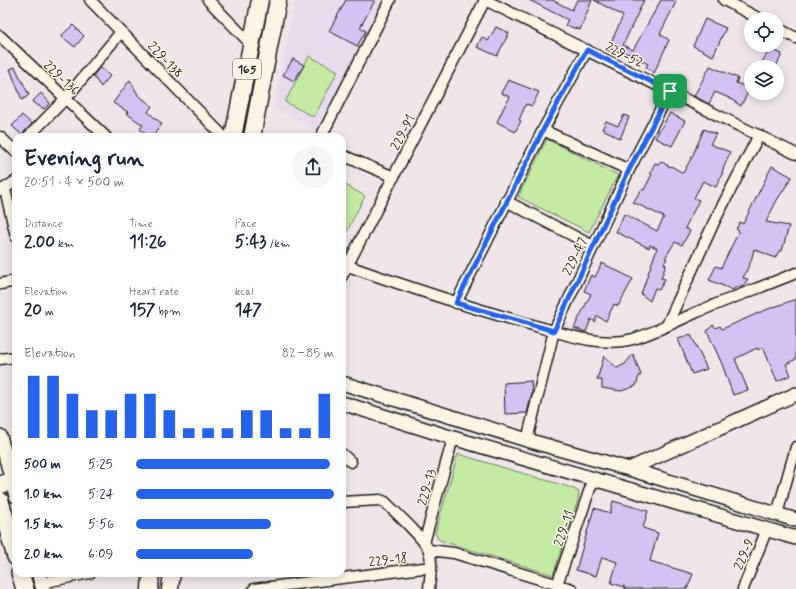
<!DOCTYPE html>
<meta charset="utf-8">
<style>
:root{--surface:#fff;--page:#f6f6f7;--text:#1f2937;--muted:#747a83;--accent:#2563eb}
body{margin:0;font-family:Mynerve,sans-serif;background:var(--page);color:var(--text);height:100vh;display:flex;flex-direction:column;font-size:15px;white-space:nowrap}
*{box-sizing:border-box;margin:0}
p{font-size:13px;color:var(--muted)}
.icon{flex:none;width:22px;height:22px;fill:none;stroke:currentColor;stroke-width:2;stroke-linecap:round;stroke-linejoin:round}
.map{position:relative;flex:1;overflow:hidden}
.details{position:absolute;left:12px;top:133px;width:334px;height:444px;display:flex;flex-direction:column;background:var(--surface);border-radius:12px;box-shadow:0 2px 10px #0003}
.details>*{flex:none}
.buttons{position:absolute;left:744px;top:12px;display:grid;gap:8px}
.buttons a{display:grid;place-items:center;width:40px;height:40px;border-radius:50%;background:var(--surface);box-shadow:0 2px 10px #0003;font-size:20px}
.pin{position:absolute;display:grid;place-items:center;width:34px;height:34px;color:#fff;margin:-17px;border-radius:8px;box-shadow:0 2px 6px #0006}
.round{display:grid;place-items:center;flex:none;width:42px;height:42px;border-radius:21px;background:var(--page)}
.headline{display:flex;align-items:center;justify-content:space-between;height:68px;padding:0 12px}
h1{font-size:22px;font-weight:700;line-height:30px}
.stats{display:grid;grid-template-columns:repeat(3,1fr);gap:6px;height:68px;padding:4px 12px}
.stats div{display:grid;align-content:center}
.stats b{font-size:17px;font-weight:700}
.stats small{font-size:11px;font-weight:400}
.stats p{font-size:11px}
.chart{height:112px;padding:8px 12px}
.chart p{display:flex;justify-content:space-between}
.chart svg{width:100%;height:72px;margin-top:4px;stroke:var(--accent);stroke-width:6}
ul{padding:0 12px;list-style:none;font-size:13px}
li{display:grid;grid-template-columns:64px 48px 1fr;align-items:center;height:30px}
li i{height:10px;border-radius:5px;background:var(--accent)}
.map>svg:first-child{display:block}
.built{fill:#e8dbec}
.green{fill:#c4eaa4;stroke:#708360}
.building{fill:#d4c2f3;stroke:#1c1c1c}
.lines{fill:none;stroke-linecap:round;stroke-linejoin:round}
.minor-casing{stroke:#1c1c1c;stroke-width:13}
.tertiary-casing{stroke:#1c1c1c;stroke-width:16}
.primary-casing{stroke:#1c1c1c;stroke-width:19}
.trunk-casing{stroke:#1c1c1c;stroke-width:20}
.minor{stroke:#fcf5e5;stroke-width:10}
.tertiary{stroke:#fcf5e5;stroke-width:13}
.primary{stroke:#fcf5e5;stroke-width:16}
.trunk{stroke:#fcf5e5;stroke-width:17}
.route-casing{stroke:#fff;stroke-width:8}
.route{stroke:#2563eb;stroke-width:5}
.labels{text-anchor:middle;stroke-width:3;stroke-linejoin:round;paint-order:stroke}
.shield{fill:#fcf5e5;stroke:#5f5d58;stroke-width:1}
.shield-label{font-size:12px;font-weight:bold;fill:#1c1c1c}
.street-label{font-size:13px;fill:#1c1c1c;stroke:#fcf5e5}
</style>
<div class="map">
<svg width="796" height="589" viewBox="0 0 796 589">
<rect width="100%" height="100%" fill="#f0e6e9"/>
<filter id="ink" filterUnits="userSpaceOnUse"><feTurbulence type="fractalNoise" baseFrequency=".025" numOctaves="2"/><feDisplacementMap in="SourceGraphic" scale="8" xChannelSelector="R" yChannelSelector="G"/><feConvolveMatrix kernelMatrix="1 2 1 2 8 2 1 2 1" color-interpolation-filters="sRGB"/></filter>
<g filter="url(#ink)">
<path class="built" d="M295 0H388L316 130 274 107Z"/>
<path class="green" d="M309 56 338 71 314 117 285 102Z
M547 139 618 175 589 232 518 197Z
M342 183 365 196 346 233 342 231Z
M458 454 572 488 579 492 578 500 553 575 442 541 438 539 435 533Z"/>
<path class="building" d="M346 0H375L360 28 366 31 357 46 329 31Z
M529 0H552L572 10 577 0H592L580 30 565 25 568 20Z
M594 0H644L623 45 633 50 661 0H672L676 2 660 34 669 40 654 73 646 67 648 64 630 55V54L608 49 623 16Z
M705 19 726 28 713 56 693 46Z
M73 25 84 36 75 47 61 36Z
M496 27 509 33 497 56 477 47 482 37 488 41Z
M770 49 782 54 776 67H759Z
M293 59 304 65 294 81 283 75Z
M710 66 738 78 736 83 750 88 741 106 729 98 715 92 709 104 694 96Z
M15 67 29 95 22 100 10 69Z
M100 67 110 76 101 87 93 76Z
M130 80 138 95 152 106 148 112 162 124 152 137H149L140 129 143 125 126 113 128 112 113 103Z
M508 80 539 92 532 106 526 104 519 120 521 121 515 132 497 122 504 107 510 97 501 93Z
M41 93 50 103 44 109 32 102Z
M670 113 685 121 672 146 655 138Z
M22 115 32 124 22 135 12 126Z
M624 115 629 117 620 139 613 135V134L602 129 606 121 618 126Z
M704 129 716 134 710 144 730 152 722 172H723L716 187 703 181 694 198 699 200 685 228 690 231 682 245 675 242 665 258 667 259 664 263 666 265 661 278 665 279 659 290 655 288 650 301 641 294 657 248 650 245 649 248 616 232 624 214 657 231 664 217 633 202 642 189 644 190 652 174 650 173 655 163 658 164 661 161 670 167 671 166 683 173 692 157Z
M772 166 792 177 777 200 766 222 789 226 782 251H779L775 258 754 249 751 261 743 278 748 279 742 287H736L733 290 709 280 716 266 721 268 739 231 736 229 740 222 743 224Z
M602 263 633 279 618 306 614 304 606 321 597 316 595 322 591 319 586 332 574 328 591 294 584 291 591 275 595 277Z
M796 299V359L786 364 791 375 777 381 763 347 758 350 757 348 735 359 748 390 733 395 722 364 707 331 713 325 716 328 720 326 722 329 763 311Z
M691 335 707 369 692 374 678 339Z
M633 354 641 375 639 376 636 386 621 391 602 388V380H597L604 356 617 368 625 364Z
M531 381 532 393 527 413 505 414 504 383Z
M613 501 648 511 643 528 658 533 650 561 693 574 687 589H624L625 587 611 583 617 562 602 557 596 576 576 570 594 508 610 513Z"/>
<g class="lines">
<defs>
<path id="minor" d="M90 0 224 137
M208 0 252 45
M485 0 796 154
M724 0 760 19
M777 28 796 38
M0 36 106 137
M543 130 629 170
M0 137 16 152
M28 137 66 98 121 32
M321 137 390 0
M342 155 394 177
M5 189 16 237
M0 191 16 181
M506 201 593 246
M348 266C408 287 468 307 529 324 561 333 600 348 633 339 654 333 675 322 695 313 728 299 762 287 796 273
M342 276 485 0
M0 284 16 281
M456 303 543 130 587 50
M667 325 715 220 759 135
M0 359 16 357
M527 440 554 331 629 170 670 91
M342 454 351 462
M5 457H16
M342 502 380 500 385 502C395 512 426 540 429 551 433 563 430 577 429 589
M777 514 796 447
M424 543 453 438
M429 550 454 553 572 589
M41 583 90 573
M557 585 593 480
M254 589 431 567
M743 589 767 529"/>
<path id="tertiary" d="M342 383 527 440 629 469 796 520
M342 403 453 438 796 538
M0 436 16 496
M629 469 796 394
M38 573 43 589"/>
<path id="primary" d="M233 137 260 0
M252 137 278 0
M150 589 151 573
M170 589 172 573"/>
<path id="trunk" d="M0 485 12 481
M0 501 16 557
M20 573 25 589"/>
</defs>
<use href="#minor" class="minor-casing"/>
<use href="#tertiary" class="tertiary-casing"/>
<use href="#primary" class="primary-casing"/>
<use href="#trunk" class="trunk-casing"/>
<use href="#minor" class="minor"/>
<use href="#tertiary" class="tertiary"/>
<use href="#primary" class="primary"/>
<use href="#trunk" class="trunk"/>
</g>
</g>
<g class="lines" filter="url(#ink)">
<defs>
<path id="route" d="M587 50 670 91 629 170 554 331 456 303 543 130Z"/>
</defs>
<use href="#route" class="route-casing"/>
<use href="#route" class="route"/>
</g>
<g class="labels">
<rect class="shield" x="233" y="59" width="28" height="20" rx="3"/>
<g class="shield-label">
<text x="247" y="73">165</text>
</g>
<g class="street-label">
<text transform="translate(625 54) rotate(26)" y="5">229-52</text>
<text transform="translate(166 59) rotate(46)" y="5">229-138</text>
<text transform="translate(62 77) rotate(43)" y="5">229-136</text>
<text transform="translate(402 132) rotate(-63)" y="5">229-91</text>
<text transform="translate(574 256) rotate(-65)" y="5">229-47</text>
<text transform="translate(426 487) rotate(-74)" y="5">229-13</text>
<text transform="translate(563 528) rotate(-71)" y="5">229-11</text>
<text transform="translate(743 554) rotate(-68)" y="5">229-9</text>
<text transform="translate(388 559) rotate(-7)" y="5">229-18</text>
</g>
</g>
</svg>
<div class="buttons">
<a><svg class="icon" aria-label="locate" viewBox="0 0 24 24"><circle cx="12" cy="12" r="6"/><path d="M12 2v4M12 18v4M2 12h4M18 12h4"/></svg></a>
<a><svg class="icon" aria-label="layers" viewBox="0 0 24 24"><path d="M12 4l9 5-9 5-9-5zM3 14l9 5 9-5"/></svg></a>
</div>
<div class="pin" style="left:670px;top:91px;background:#1e9e55"><svg class="icon" aria-label="arrive" viewBox="0 0 24 24"><path d="M6 21V4h12l-3 4 3 4H6"/></svg></div>
<section class="details">
<div class="headline"><div><h1>Evening run</h1><p>20:51 · 4 × 500 m</p></div><a class="round"><svg class="icon" aria-label="share" viewBox="0 0 24 24"><path d="M12 15V3M7 8l5-5 5 5M5 13v7h14v-7"/></svg></a></div>
<div class="stats">
<div><p>Distance</p><b>2.00<small> km</small></b></div>
<div><p>Time</p><b>11:26</b></div>
<div><p>Pace</p><b>5:43<small> /km</small></b></div>
</div>
<div class="stats">
<div><p>Elevation</p><b>20<small> m</small></b></div>
<div><p>Heart rate</p><b>157<small> bpm</small></b></div>
<div><p>kcal</p><b>147</b></div>
</div>
<div class="chart"><p><span>Elevation</span>82–85 m</p>
<svg viewBox="0 0 160 44" preserveAspectRatio="none"><path d="M5 44V6M15 44V6M25 44V17M35 44V27M45 44V27M55 44V17M65 44V17M75 44V27M85 44V38M95 44V38M105 44V38M115 44V27M125 44V27M135 44V38M145 44V38M155 44V17"/></svg>
</div>
<ul>
<li><b>500 m</b>5:25<i style="width:98%"></i></li>
<li><b>1.0 km</b>5:24<i style="width:100%"></i></li>
<li><b>1.5 km</b>5:56<i style="width:68%"></i></li>
<li><b>2.0 km</b>6:09<i style="width:59%"></i></li>
</ul>
</section>
</div>
